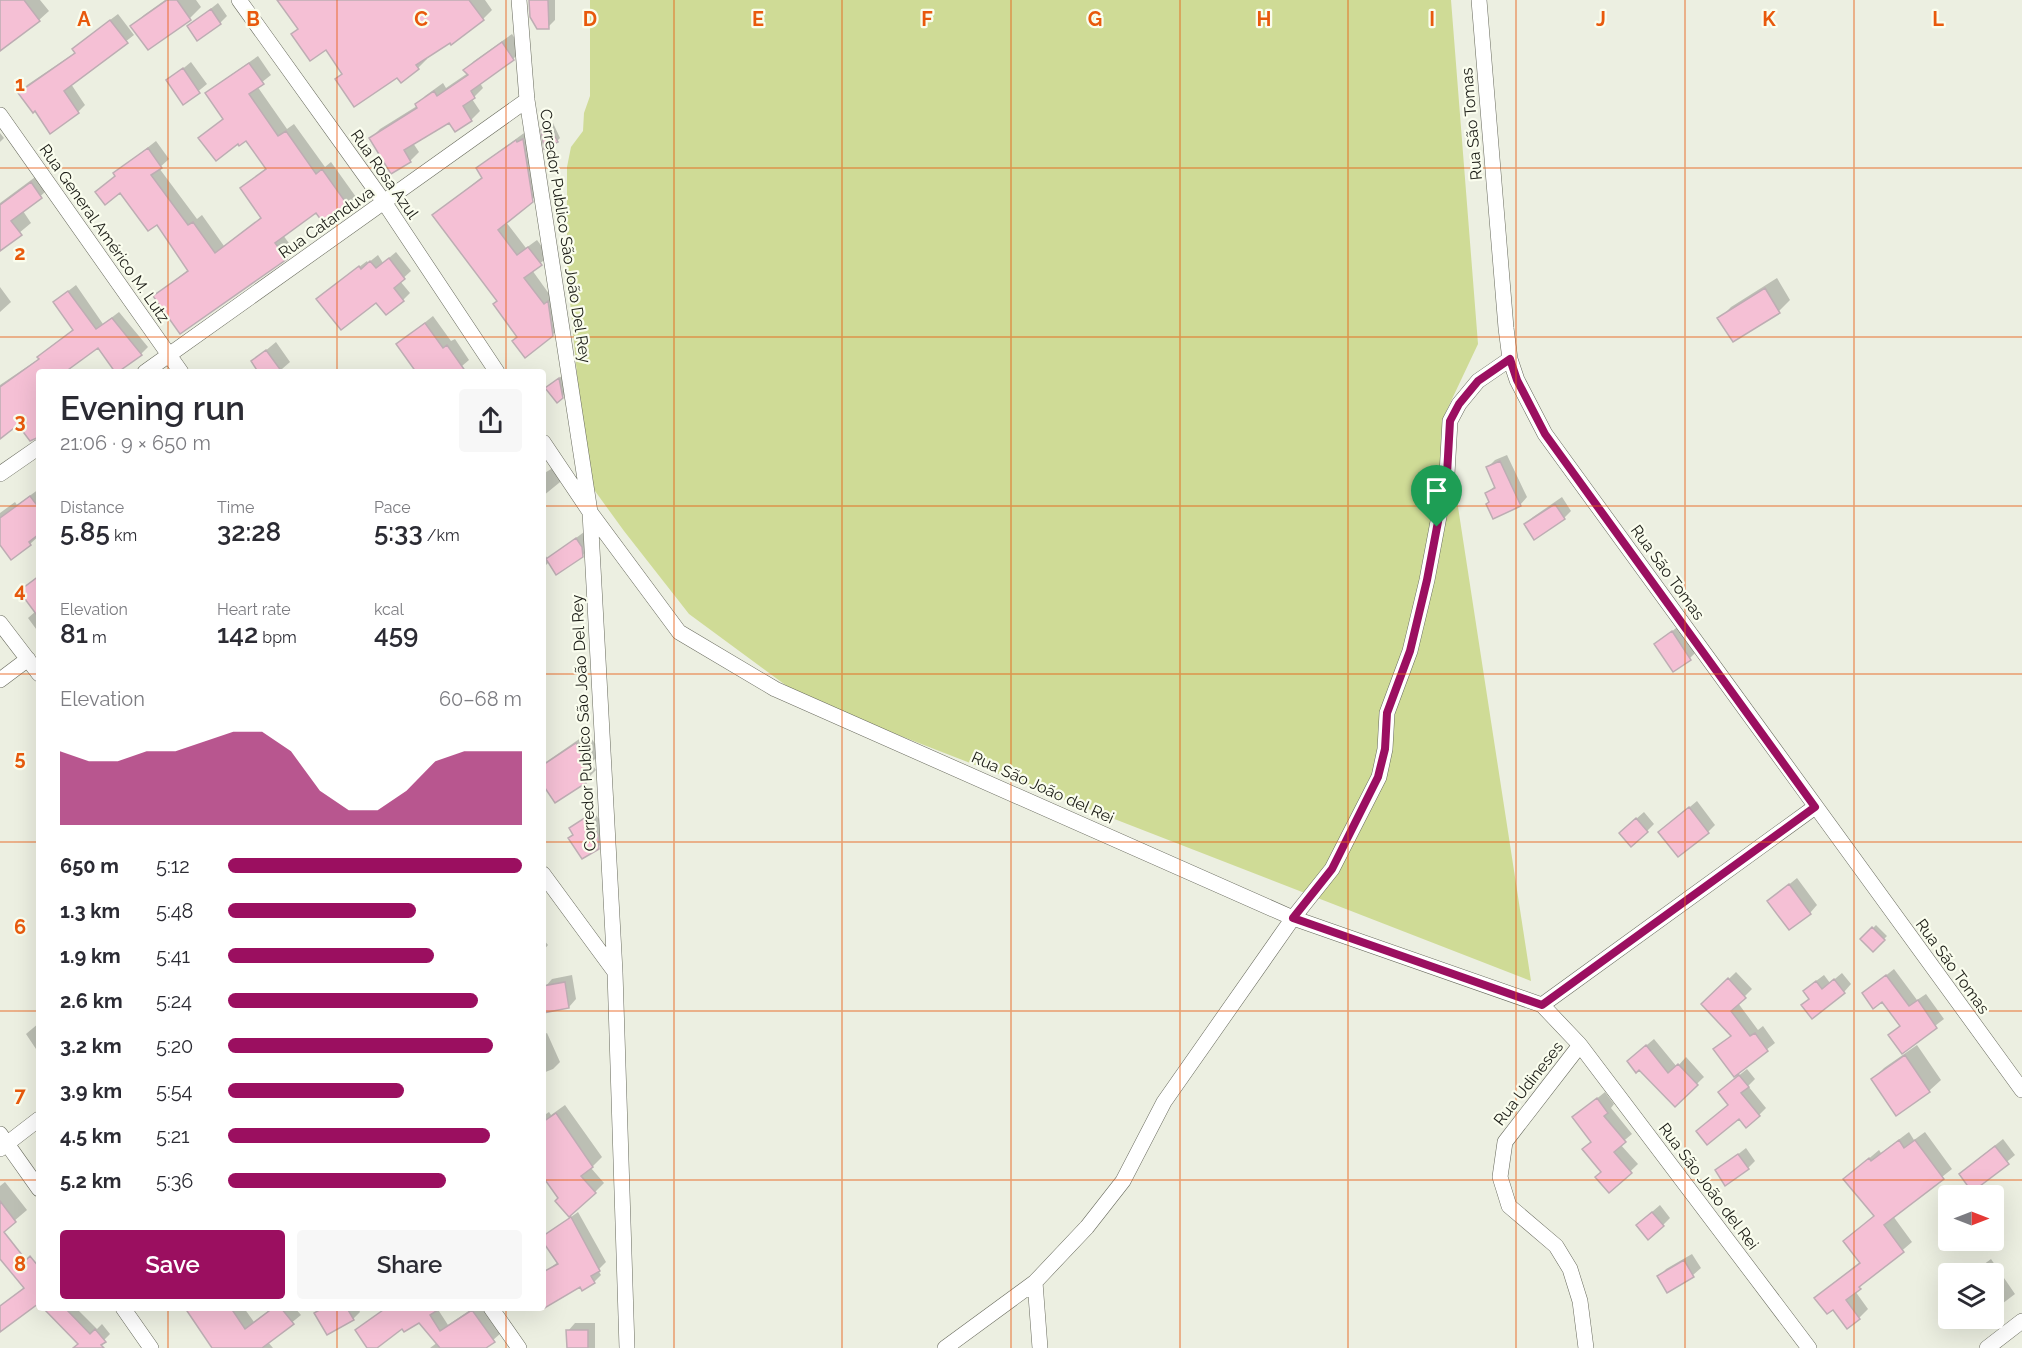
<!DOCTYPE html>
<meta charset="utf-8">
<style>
:root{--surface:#fff;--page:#f7f7f7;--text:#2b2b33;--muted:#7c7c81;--accent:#9b0f60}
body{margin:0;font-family:Raleway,sans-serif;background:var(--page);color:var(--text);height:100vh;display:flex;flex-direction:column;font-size:22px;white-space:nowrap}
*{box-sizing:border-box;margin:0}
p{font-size:20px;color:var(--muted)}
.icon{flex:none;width:33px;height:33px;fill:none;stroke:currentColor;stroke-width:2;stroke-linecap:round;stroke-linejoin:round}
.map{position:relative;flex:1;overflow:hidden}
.drawer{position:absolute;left:36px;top:369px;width:510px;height:942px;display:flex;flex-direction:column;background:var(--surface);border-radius:6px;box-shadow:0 6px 24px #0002}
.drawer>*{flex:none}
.needle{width:39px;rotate:90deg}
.controls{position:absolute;left:1938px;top:1185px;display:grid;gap:12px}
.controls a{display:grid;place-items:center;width:66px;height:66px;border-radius:6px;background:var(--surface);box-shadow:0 6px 24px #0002;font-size:30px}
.pin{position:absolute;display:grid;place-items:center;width:51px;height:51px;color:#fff;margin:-62px -26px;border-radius:50% 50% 50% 0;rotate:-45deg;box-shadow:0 0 6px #0007}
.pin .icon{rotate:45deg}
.round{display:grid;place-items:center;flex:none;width:63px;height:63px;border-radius:6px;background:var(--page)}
.summary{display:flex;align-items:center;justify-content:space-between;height:102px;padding:0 24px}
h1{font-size:33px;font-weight:600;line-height:45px}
.metrics{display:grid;grid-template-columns:repeat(3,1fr);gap:9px;height:102px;padding:6px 24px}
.metrics div{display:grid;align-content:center}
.metrics b{font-size:26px;font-weight:600}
.metrics small{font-size:16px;font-weight:400}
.metrics p{font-size:16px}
.chart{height:168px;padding:12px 24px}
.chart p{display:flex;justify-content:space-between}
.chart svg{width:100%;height:108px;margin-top:6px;fill:var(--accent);opacity:.7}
.action{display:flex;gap:12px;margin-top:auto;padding:12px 24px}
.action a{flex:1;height:69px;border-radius:6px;background:var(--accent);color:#fff;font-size:24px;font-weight:600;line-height:69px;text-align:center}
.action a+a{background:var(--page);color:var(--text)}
ul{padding:0 24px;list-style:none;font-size:20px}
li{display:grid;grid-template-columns:96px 72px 1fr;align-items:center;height:45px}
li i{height:15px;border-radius:8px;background:var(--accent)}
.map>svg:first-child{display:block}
.green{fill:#cfdb96}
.shadow{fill:#0003}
.building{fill:#f5c0d5;stroke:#bdadb3;stroke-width:1.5}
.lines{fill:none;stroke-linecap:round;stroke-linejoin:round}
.minor-casing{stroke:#686a5d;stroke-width:16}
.minor{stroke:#fff;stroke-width:15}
.route-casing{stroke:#fff;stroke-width:12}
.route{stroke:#9b0f60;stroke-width:8}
.grid{fill:none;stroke:#e8590c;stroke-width:1.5;stroke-opacity:0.55}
.labels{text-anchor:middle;stroke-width:4.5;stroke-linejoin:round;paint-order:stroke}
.street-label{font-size:16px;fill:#1b1c16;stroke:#fafdee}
.grid-label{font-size:20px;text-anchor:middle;font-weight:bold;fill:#e8590c;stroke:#fafdee;stroke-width:4.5;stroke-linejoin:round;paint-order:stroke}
</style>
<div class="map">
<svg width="2022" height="1348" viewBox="0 0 2022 1348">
<rect width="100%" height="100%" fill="#ecefe1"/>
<path class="green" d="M590 0H1451L1478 344 1444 416 1531 981 803 698 689 614 624 531 587 480 567 269V167L571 147 583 131 584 113 590 96Z"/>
<path class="shadow" d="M0 0H40L49 11 39 20 0 49Z
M165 0H196L201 7 190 18 132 26 144 15Z
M279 0H485L492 10 483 19 426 57 427 59 418 68 398 76 344 73 326 48 293 34 299 28Z
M529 0H555V20L548 27Z
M218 3 227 16 220 23 189 26Z
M118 14 134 35 71 84 85 105 78 112 35 109 20 93 27 85 76 52 81 42Z
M512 34 522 50 513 59 480 83 483 88 472 99 480 111 471 120 449 121 413 143 419 152 410 161 392 172 371 138 380 129 417 106 425 96 443 83 446 88 468 73 465 70 474 61Z
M258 56 271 75 257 86 287 129 294 124 325 167 331 162 356 197 348 205 316 211 283 235 294 250 286 258 155 296 189 269 157 223 115 173 156 141 169 159 159 168 197 219 202 215 224 246 262 217 242 188 266 168 246 139 200 138 224 118 207 94 215 86Z
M191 62 207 84 184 103 168 81Z
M553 123 560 138 557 141 543 130Z
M0 133 4 138 0 142Z
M524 133 540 193 506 222 526 248 537 240 549 256 532 270 552 298 561 327 552 335 519 336 498 301 434 215 483 176 478 168 486 161Z
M549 151 555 161 549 166 547 154Z
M42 172 52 186 23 211 31 223 0 249V203Z
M396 252 411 271 400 281 410 293 403 300H376L325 293 367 261 368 263 378 255 383 263Z
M1777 278 1790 300 1779 311 1733 340 1719 319 1731 307Z
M76 285 103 324 119 312 148 347 141 354 98 346 63 372H39V436L19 423 0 428V385L40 358 46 350 74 329 54 302Z
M0 287 11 302 0 312Z
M433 316 451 341 455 339 469 360 455 372H418L398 344Z
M276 342 290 362 282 369 284 372H252L257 367 253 361Z
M562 376 565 394 562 397 550 385Z
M1507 455 1527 497 1520 505 1491 502 1487 493 1496 485 1488 467 1495 460Z
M556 466 565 478 543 496V474Z
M39 489V536L30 544 0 545V513L15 502 17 505Z
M1562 497 1571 511 1564 518 1526 524 1533 517Z
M584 532 589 548 582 556 549 562 543 568V552L548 559Z
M39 575V633L28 618 36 611 21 591Z
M1680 625 1697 651 1690 658 1656 644Z
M588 733 601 753 591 763 596 770 585 781 543 782V764Z
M1697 801 1715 825 1708 832H1660Z
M593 811 605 827V840L598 847 571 828Z
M1644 812 1654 824 1647 831 1628 826Z
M1797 878 1817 905 1810 913 1769 901Z
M1876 925 1887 936 1873 950 1862 939Z
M543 939 548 945 543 951Z
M1894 969 1917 1000 1926 994 1944 1019 1902 1051 1890 1035 1901 1025 1882 1000 1864 993Z
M1736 972 1752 989 1738 1003 1758 1030 1763 1026 1775 1043 1734 1075 1715 1049 1732 1035 1703 1004Z
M1842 973 1851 984 1844 992 1810 999 1812 984 1824 975 1830 983Z
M572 975 576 999 569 1007 545 987 552 979Z
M39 1023V1047L36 1049 26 1034Z
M547 1033 560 1062 553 1069 543 1073V1035Z
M1654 1039 1677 1067 1686 1057 1704 1077 1675 1105 1636 1054Z
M1917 1045 1941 1080 1929 1091 1896 1114 1873 1079 1884 1068Z
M1747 1069 1755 1079 1748 1086 1766 1108 1759 1115 1730 1104 1727 1085Z
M1605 1092 1614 1104 1611 1108 1632 1134 1620 1144 1638 1164 1610 1191 1592 1141 1574 1117Z
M565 1105 602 1157 591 1168 604 1183 595 1192 560 1198 543 1175V1116L549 1112 551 1115Z
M1909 1132 1914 1140 1925 1132 1952 1169 1893 1216 1912 1242 1855 1291 1868 1309 1859 1318 1816 1298 1861 1261 1875 1216 1845 1179 1879 1150 1881 1153Z
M2003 1139 2015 1155 1973 1190 1968 1167Z
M1746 1148 1755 1161 1748 1168 1717 1171Z
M5 1182 27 1210 0 1233V1186Z
M1660 1205 1670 1218 1663 1225 1645 1218Z
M578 1212 606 1262 598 1270 601 1275 594 1282 580 1285 543 1307V1273L558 1262 543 1237Z
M1692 1254 1701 1268 1693 1275 1668 1291 1659 1277 1666 1269Z
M1991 1259 2015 1294 1994 1310V1274H1971Z
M1948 1289V1303L1942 1295Z
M45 1308H76L97 1329 102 1324 110 1334 96 1348H75L79 1343Z
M187 1308H244L254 1322 272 1308H295L301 1315 268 1342 273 1348H213Z
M321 1308H358L360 1312 353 1319 316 1313Z
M386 1308H437L448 1325 473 1308H483L501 1333 484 1348H430L438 1342 419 1321 403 1327 374 1348H369L357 1331Z
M1960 1318H1979L1967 1328Z
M575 1323H595V1348H568V1331Z"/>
<path class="building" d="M0 0H24L40 21 0 51Z
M167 0H177L191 20 148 50 130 26Z
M277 0H469L484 20 451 45 450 43 416 65 419 69 401 83 397 78 354 107 335 79 342 74 326 50 310 61 291 34 298 29Z
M529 0H548L549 29H537L530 17Z
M211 9 221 24 197 41 187 26Z
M110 20 128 43 64 91 79 113 50 134 35 111 33 113 18 93 75 53 72 49Z
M502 42 514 60 471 91 475 98 463 106 472 121 455 132 449 123 404 150 411 162 391 174 369 138 417 108 415 104 434 91 437 96 468 75 463 70Z
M249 63 264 84 249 94 278 136 286 131 316 174 322 169 349 207 324 224 316 213 275 243 287 259 180 334 153 296 188 271 157 225 148 231 120 193 105 205 95 192 115 176 113 173 148 148 162 168 151 175 188 225 193 222 215 253 261 218 240 188 266 169 246 141 239 146 238 144 216 161 198 138 223 119 205 93Z
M183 68 200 93 183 105 166 80Z
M549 126 558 142 544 149 541 130Z
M523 139 533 202 498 230 517 255 528 247 542 265 524 278 544 304 548 301 553 336 525 358 512 341 517 337 493 304 497 301 432 215 482 178 476 168 516 140 517 142Z
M31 182 42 198 11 221 22 235 0 251V205Z
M389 258 405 279 394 288 404 301 386 315 376 303 341 330 316 299 359 266 361 269 370 261 376 268Z
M1765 288 1780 313 1733 342 1717 318Z
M68 291 96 329 112 318 142 355 118 372H115L98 348 65 372H39V437L30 441 18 425 0 439V387L39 359 37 357 73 330 53 302Z
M425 323 443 348 447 345 466 372H416L396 344Z
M266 350 282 372H258L251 361Z
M559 378 563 398 557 403 545 388Z
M1500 461 1521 506 1493 519 1486 504 1489 502 1485 493 1495 488 1486 467Z
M30 496 39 508V534L29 542 31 545 11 560 0 545V518Z
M1555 504 1565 519 1534 540 1524 524Z
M576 538 582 547 583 557 556 575 546 559Z
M39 576V618L19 591Z
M1672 631 1691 660 1673 672 1654 644Z
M576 743 591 766 580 773 586 783 555 803 543 785V765Z
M1689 807 1709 833 1678 857 1658 832Z
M586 817 598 835 599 849 582 859 568 838 573 835 569 828Z
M1636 818 1648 832 1631 847 1619 833Z
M1789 884 1811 914 1789 930 1767 901Z
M1872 927 1885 940 1873 952 1860 939Z
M1886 975 1909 1006 1918 1000 1937 1028 1902 1054 1888 1035 1900 1026 1882 1002 1873 1009 1862 993Z
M1728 978 1746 998 1731 1011 1750 1036 1755 1033 1768 1051 1734 1077 1713 1049 1731 1036 1701 1004Z
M1834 979 1845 993 1812 1019 1801 1005 1809 999 1803 991 1816 981 1822 989Z
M565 982 569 1008 543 1013V986Z
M1646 1045 1668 1073 1678 1064 1698 1085 1675 1107 1639 1070 1636 1073 1627 1061Z
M1905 1055 1930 1092 1896 1116 1871 1079Z
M1739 1075 1749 1087 1741 1093 1760 1116 1746 1128 1739 1119 1707 1145 1696 1131 1728 1105 1718 1092Z
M1597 1098 1608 1113 1604 1116 1626 1142 1614 1152 1632 1173 1609 1193 1595 1177 1601 1172 1582 1149 1591 1142 1572 1117Z
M556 1113 593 1167 581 1176 596 1193 569 1217 555 1201 558 1198 543 1177V1122Z
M1899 1140 1904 1148 1915 1140 1944 1179 1884 1225 1904 1252 1859 1287 1861 1289 1846 1300 1860 1319 1847 1329 1833 1310 1827 1314 1814 1298 1860 1263 1843 1241 1874 1216 1843 1179 1869 1158 1871 1161Z
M1995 1146 2009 1164 1972 1192 1959 1174Z
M1738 1154 1749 1169 1725 1186 1715 1170Z
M0 1201 16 1222 4 1232 26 1260 30 1256 39 1267V1305L38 1304 0 1332V1306L24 1288 0 1259Z
M1652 1212 1664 1226 1648 1240 1636 1225Z
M571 1217 600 1271 591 1276 595 1283 582 1291 580 1287 543 1309V1272L558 1264 543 1242V1236Z
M1684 1260 1694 1277 1667 1293 1657 1276Z
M43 1308H65L90 1334 95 1329 106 1342 101 1345 104 1348H73L78 1344Z
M185 1308H231L245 1329 273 1308H281L294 1324 262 1348H212Z
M323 1308H347L354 1320 327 1335 314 1313Z
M386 1308H441L430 1315 440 1331 472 1310 495 1342 486 1348H440L419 1323 404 1332 402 1329 377 1348H367L355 1330Z
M566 1330H588V1348H567Z"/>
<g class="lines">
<defs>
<path id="minor" d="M239 0 384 202 497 372
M519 0 527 100 590 512 615 972 627 1348
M1479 0 1506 328 1510 359 1517 380 1545 434 2022 1090
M0 115 181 372
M145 372 527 100
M543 442 590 512 679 632 775 689 1293 918 1542 1005 1580 1045 1505 1142 1500 1177 1509 1206 1556 1246 1570 1269 1580 1301 1586 1348
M0 474 39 447
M0 623 39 674
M0 680 28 659
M543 874 615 972
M1542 1005 1815 807
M1580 1045 1809 1348
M0 1134 39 1189
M0 1149 39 1119
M1035 1282 1040 1348
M123 1308 151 1348
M491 1308 519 1348
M945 1348 1035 1282 1087 1227 1123 1181 1164 1102 1293 918 1332 869 1379 777 1385 749 1387 713 1410 651 1427 580 1447 474 1450 421 1459 404 1478 381 1510 359
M1987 1348 2022 1321"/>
</defs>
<use href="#minor" class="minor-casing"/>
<use href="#minor" class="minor"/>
</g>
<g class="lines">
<defs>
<path id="route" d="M1510 359 1517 380 1545 434 1815 807 1542 1005 1293 918 1332 869 1378 777 1385 749 1387 713 1410 651 1427 580 1447 474 1450 421 1459 404 1478 381Z"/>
</defs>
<use href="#route" class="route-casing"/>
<use href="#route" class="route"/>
</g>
<path class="grid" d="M168 0V372M337 0V372M506 0V372M674 0V1348M842 0V1348M1011 0V1348M1180 0V1348M1348 0V1348M1516 0V1348M1685 0V1348M1854 0V1348M0 168H2022M0 337H2022M0 506H39M543 506H2022M0 674H39M543 674H2022M0 842H39M543 842H2022M0 1011H39M543 1011H2022M0 1180H39M543 1180H2022M168 1308V1348M337 1308V1348M506 1308V1348"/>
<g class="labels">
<g class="street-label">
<text transform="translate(1471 124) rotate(-95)" y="6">Rua São Tomas</text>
<text transform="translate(385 174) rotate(55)" y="6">Rua Rosa Azul</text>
<text transform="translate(326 222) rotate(-35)" y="6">Rua Catanduva</text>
<text transform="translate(105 233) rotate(55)" y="6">Rua General Américo M. Lutz</text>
<text transform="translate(566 236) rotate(81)" y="6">Corredor Publico São João Del Rey</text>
<text transform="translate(1668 572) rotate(54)" y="6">Rua São Tomas</text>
<text transform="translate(583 723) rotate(-93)" y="6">Corredor Publico São João Del Rey</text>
<text transform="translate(1043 787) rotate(24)" y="6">Rua São João del Rei</text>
<text transform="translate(1953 966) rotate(54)" y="6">Rua São Tomas</text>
<text transform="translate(1528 1083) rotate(-52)" y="6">Rua Udineses</text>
<text transform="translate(1709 1186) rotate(53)" y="6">Rua São João del Rei</text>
</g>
</g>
<g class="grid-label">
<text x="84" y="26">A</text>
<text x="253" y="26">B</text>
<text x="421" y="26">C</text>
<text x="590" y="26">D</text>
<text x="758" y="26">E</text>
<text x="927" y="26">F</text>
<text x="1095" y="26">G</text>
<text x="1264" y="26">H</text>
<text x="1432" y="26">I</text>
<text x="1601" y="26">J</text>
<text x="1769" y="26">K</text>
<text x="1938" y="26">L</text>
<text x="20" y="91">1</text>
<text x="20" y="260">2</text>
<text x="20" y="428">3</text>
<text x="20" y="597">4</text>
<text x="20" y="765">5</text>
<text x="20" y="934">6</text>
<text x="20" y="1102">7</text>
<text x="20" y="1271">8</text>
</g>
</svg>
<div class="controls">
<a><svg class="needle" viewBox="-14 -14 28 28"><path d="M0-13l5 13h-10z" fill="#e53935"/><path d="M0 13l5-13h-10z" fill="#7c7c81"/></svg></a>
<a><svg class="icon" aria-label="layers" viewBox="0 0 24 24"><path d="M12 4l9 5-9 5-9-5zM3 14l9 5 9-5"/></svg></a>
</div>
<div class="pin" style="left:1437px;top:527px;background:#1e9e55"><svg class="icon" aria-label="arrive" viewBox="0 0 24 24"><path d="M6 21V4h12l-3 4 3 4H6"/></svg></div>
<section class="drawer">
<div class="summary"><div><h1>Evening run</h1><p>21:06 · 9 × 650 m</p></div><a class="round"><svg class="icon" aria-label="share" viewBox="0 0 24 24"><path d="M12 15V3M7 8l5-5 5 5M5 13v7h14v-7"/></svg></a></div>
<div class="metrics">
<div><p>Distance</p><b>5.85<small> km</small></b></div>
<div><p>Time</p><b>32:28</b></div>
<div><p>Pace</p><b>5:33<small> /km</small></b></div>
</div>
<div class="metrics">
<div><p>Elevation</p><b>81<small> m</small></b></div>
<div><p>Heart rate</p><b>142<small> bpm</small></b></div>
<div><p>kcal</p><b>459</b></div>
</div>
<div class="chart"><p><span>Elevation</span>60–68 m</p>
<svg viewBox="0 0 160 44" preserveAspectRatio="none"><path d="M0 44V14L10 18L20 18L30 14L40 14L50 10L60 6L70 6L80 14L90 30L100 38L110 38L120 30L130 18L140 14L150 14L160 14V44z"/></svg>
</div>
<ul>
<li><b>650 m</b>5:12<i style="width:100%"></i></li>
<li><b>1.3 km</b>5:48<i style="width:64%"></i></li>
<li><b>1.9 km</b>5:41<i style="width:70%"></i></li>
<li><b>2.6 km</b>5:24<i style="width:85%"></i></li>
<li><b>3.2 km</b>5:20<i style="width:90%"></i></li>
<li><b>3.9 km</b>5:54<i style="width:60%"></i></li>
<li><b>4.5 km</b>5:21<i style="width:89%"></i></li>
<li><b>5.2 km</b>5:36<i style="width:74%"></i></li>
</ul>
<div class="action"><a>Save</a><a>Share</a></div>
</section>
</div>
